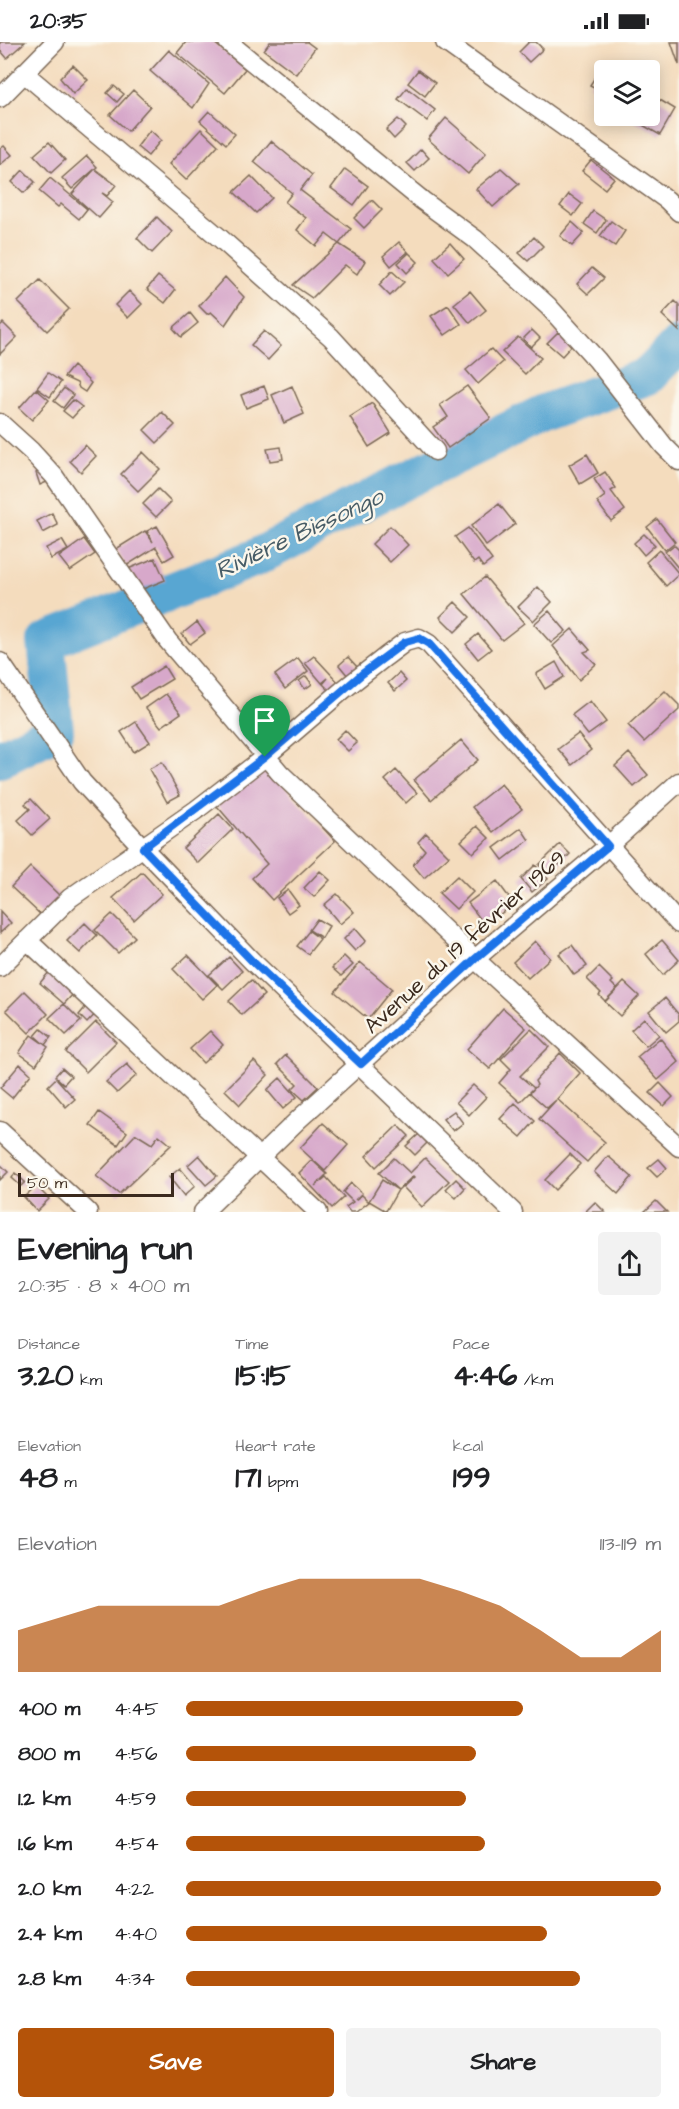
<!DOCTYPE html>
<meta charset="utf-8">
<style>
:root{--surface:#fff;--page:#f2f2f2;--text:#202124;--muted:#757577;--accent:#b45309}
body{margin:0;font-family:"Architects Daughter",sans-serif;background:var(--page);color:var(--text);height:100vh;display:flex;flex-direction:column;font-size:22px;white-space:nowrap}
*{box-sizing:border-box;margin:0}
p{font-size:20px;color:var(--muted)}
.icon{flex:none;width:33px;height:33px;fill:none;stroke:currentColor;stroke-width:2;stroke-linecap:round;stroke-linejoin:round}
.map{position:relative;height:1170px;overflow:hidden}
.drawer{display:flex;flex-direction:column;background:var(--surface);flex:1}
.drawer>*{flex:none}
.tools{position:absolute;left:594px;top:18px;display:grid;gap:12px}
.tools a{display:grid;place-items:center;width:66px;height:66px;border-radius:6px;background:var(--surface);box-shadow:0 3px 15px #0003;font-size:30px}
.scale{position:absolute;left:18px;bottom:15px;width:156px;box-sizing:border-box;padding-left:6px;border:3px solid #3b2a1e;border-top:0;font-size:16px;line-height:21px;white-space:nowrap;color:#3b2a1e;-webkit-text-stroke:4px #fbf7ec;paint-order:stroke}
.pin{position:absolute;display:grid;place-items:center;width:51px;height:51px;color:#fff;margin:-62px -26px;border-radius:50% 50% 50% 0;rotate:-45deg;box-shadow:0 0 6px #0007}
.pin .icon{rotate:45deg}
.round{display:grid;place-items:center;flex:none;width:63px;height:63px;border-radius:6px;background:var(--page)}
.summary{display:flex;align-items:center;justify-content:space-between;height:102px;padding:0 18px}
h1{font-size:33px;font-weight:700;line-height:45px}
.stats{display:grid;grid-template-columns:repeat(3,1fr);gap:9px;height:102px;padding:6px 18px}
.stats div{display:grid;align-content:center}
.stats b{font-size:30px;font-weight:700}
.stats small{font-size:16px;font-weight:400}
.stats p{font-size:16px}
.chart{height:168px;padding:12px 18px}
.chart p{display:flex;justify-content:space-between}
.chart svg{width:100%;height:108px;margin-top:6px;fill:var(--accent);opacity:.7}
.cta{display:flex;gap:12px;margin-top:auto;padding:12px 18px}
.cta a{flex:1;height:69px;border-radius:6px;background:var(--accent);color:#fff;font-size:24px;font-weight:700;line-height:69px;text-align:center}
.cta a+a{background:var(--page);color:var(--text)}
ul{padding:0 18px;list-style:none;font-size:20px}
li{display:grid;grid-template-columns:96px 72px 1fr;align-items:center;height:45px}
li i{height:15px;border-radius:8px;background:var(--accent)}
.status{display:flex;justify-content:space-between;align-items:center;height:42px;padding:0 30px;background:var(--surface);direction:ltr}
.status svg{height:16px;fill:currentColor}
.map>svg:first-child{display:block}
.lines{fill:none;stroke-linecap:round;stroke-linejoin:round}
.river{stroke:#59a6d2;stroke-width:38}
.building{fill:#d7a8ca}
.street-casing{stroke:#7c6856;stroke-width:21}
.street{stroke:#fff;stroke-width:18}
.route-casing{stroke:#fff;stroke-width:12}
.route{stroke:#1a73e8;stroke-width:8}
.labels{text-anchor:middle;stroke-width:5;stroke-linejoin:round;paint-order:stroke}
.street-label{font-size:22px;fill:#3b2a1e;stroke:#fbf7ec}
.water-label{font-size:24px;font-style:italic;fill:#475c66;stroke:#fbf7ec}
</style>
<div class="status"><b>20:35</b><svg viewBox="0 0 49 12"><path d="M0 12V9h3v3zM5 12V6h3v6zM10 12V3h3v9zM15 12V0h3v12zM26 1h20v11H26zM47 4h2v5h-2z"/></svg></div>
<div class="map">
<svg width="679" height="1170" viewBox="0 0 679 1170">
<rect width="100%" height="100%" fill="#fbf7ec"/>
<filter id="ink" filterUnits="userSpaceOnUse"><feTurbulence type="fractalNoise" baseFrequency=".0167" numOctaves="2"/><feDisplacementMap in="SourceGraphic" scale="12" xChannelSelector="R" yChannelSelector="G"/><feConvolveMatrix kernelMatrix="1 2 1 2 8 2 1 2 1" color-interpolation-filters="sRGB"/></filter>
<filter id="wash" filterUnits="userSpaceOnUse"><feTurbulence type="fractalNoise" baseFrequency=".008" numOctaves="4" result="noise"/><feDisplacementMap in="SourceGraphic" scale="24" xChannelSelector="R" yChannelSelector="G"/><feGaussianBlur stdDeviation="1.35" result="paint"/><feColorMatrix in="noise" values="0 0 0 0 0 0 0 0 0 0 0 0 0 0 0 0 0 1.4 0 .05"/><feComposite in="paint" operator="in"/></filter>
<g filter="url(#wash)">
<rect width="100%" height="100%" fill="#f4dcbd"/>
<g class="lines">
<path class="river" d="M0 717 55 689 46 599 255 516 402 440 544 371 648 334 679 302"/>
</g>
<g id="blocks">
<path class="building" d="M0 0H25L7 16 0 8Z
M186 0H213L245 27 225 51 177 11Z
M270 0H307L315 6 296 32 264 8Z
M529 0H536L543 7 529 20 519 10Z
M671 0H679V23Z
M169 8 209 42 193 66 150 29Z
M73 23 88 38 73 52 60 36Z
M601 26 604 28V51L590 43Z
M418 28 435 41 425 54 408 41Z
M114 44 124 52 117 60 107 51Z
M407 46 435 68 427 79 398 57Z
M133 48 150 64 128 89 110 73Z
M650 52 675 67 660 93 627 74H650Z
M209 69 235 92 226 102 200 79Z
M446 76 486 111 468 132 428 97Z
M398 77 406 85 394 97 386 88Z
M201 87 218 103 186 138 169 122Z
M150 88 161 98 148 114 137 105Z
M271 99 312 133 300 148 351 187 339 202 326 192 316 204 297 188 306 176 285 160 292 151 254 120Z
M49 100 65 118 51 131 34 113Z
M4 104 12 113 0 123V107Z
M421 107 429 116 415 129 407 121Z
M87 114 97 125 72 147 62 136Z
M591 118 614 136 605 147 582 129Z
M501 126 519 142 493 165 476 147Z
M95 127 116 143 107 154 102 151 113 160 99 176 72 152Z
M345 127 368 144 354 163 331 146Z
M23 128 35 140 24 151 12 140Z
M251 134 272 156 256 171 234 150Z
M50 136 87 167 79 177 61 162 58 165 39 149Z
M569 152 582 162 573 174 560 164Z
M372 158 382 168 364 186 354 176Z
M593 169 606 178 597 191 584 182Z
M157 175 172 190 152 211 137 196Z
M611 179 625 189 615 204 600 194Z
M572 180 584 191 572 204 560 194Z
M534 195 543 204 528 219 519 211Z
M399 200 408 210 391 224 383 214Z
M450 201 464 217 448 231 434 216Z
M339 202 365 219 357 232 345 223 312 256 293 243Z
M409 211 418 220 407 231 398 221Z
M592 226 604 236 588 252 577 242Z
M392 229 404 240 390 254 379 243Z
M158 234 175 248 165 261 147 247Z
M225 235 244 255 225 283 211 270 207 272 199 264Z
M40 238 69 267 47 289 18 260Z
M129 249 142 262 128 276 115 263Z
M470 249 486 268 470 281 454 262Z
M675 259 679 263V289L662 273Z
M448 263 461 282 445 293 431 274Z
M190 271 198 281 181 295 173 286Z
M3 281 17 295 0 312V284Z
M532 288 540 296 531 305 523 297Z
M264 289 281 304 268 318 251 303Z
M558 290 572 303 562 314 547 301Z
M518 295 541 316 525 332 502 310Z
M491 307 503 320 478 342 466 328Z
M73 324 91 341 85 350 79 346 77 341 64 335Z
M48 331 61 340 50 355 37 346Z
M264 344 269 357 246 366 241 353Z
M292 344 304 372 284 381 272 353Z
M467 344 491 376 448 406 433 385 448 375 440 363Z
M64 346 73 353 63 366 54 359Z
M36 347 49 358 32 378 19 366Z
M73 358 82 365 72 376 63 369Z
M372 361 391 391 369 405 350 375Z
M162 370 175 383 157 401 144 388Z
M85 403 96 414 81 430 70 419Z
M281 405 283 417 270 419 267 407Z
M143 410 160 427 138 449 121 432Z
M587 412 598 431 580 442 569 423Z
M45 428 49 439 40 443 36 431Z
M605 430 616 446 611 449 625 468 611 479 597 460 605 454 594 437Z
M158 447 171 460 156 475 143 462Z
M499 462 515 482 486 504 471 484Z
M52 471 58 483 43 491 37 479Z
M657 477 675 500 665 508 647 485Z
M157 484 174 513 164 519 156 505 126 524 116 507 145 489 153 500 147 489Z
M390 484 408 503 390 520 372 502Z
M468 486 492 518 483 525 478 518 474 521 455 495Z
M644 492 655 503 644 513 634 501Z
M84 497 95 512 70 529 59 515Z
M62 498 68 508 51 517 46 506Z
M674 503 679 508V527L665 510Z
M659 508 679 532 666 544 646 520Z
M155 516 165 538 138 549 128 527Z
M485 535 524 581 502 598 464 552Z
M538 545 552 560 533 579 518 565Z
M455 560 470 575 455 590 440 575Z
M549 569 566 589 551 601 534 582Z
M197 580 205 591 190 602 182 592Z
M572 587 590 608 584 610 596 622 579 638 553 604Z
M478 592 491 607 478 617 466 602Z
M314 614 339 641 331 650 323 642 328 636 322 641 305 621Z
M348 615 358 626 348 634 339 623Z
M298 616 308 629 285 647 275 633Z
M556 620 564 635 545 647 536 632Z
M164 624 172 637 139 657 131 645Z
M399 631 406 639 395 649 388 641Z
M306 634 312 642 305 647 299 639Z
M665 649 679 663V668L644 700 628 683Z
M166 652 181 671 161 685 146 666Z
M590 659 606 680 588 693 572 673Z
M136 680 150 700 134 710 121 690Z
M345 688 357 701 348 709 336 697Z
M578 692 591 708 572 723 558 707Z
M461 698 478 718 431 758 414 738Z
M629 711 648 733 634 745 615 724Z
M162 720 180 753 167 760 149 727Z
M264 722 335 799 272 858 252 836 267 822 217 764Z
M396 728 417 751 406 761 385 738Z
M501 742 522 767 493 790 472 765Z
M31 757 50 777 32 793 18 778 30 767 25 762Z
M219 772 233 787 198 821 183 806Z
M477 784 489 796 473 811 461 799Z
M521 786 529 798 503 818 494 806Z
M426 791 449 814 424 836 413 823 425 808 418 800Z
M560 802 570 812 549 833 539 823Z
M535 823 548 837 532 850 521 837Z
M30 825 61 855 42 874 11 845Z
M320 829 330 838 314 855 304 846Z
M142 830 162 852 134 878 113 856Z
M457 834 473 850 456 867 439 851Z
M497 839 514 862 485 883 468 861Z
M288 848 299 863 288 871 277 856Z
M337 852 354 870 340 882 324 863Z
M0 869 11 881 0 891Z
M112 872 135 895 118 911 95 888Z
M317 877 329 884 322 896 309 888Z
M85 881 97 893 80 911 67 899Z
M355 886 366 899 355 909 344 897Z
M309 889 320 897 308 912 297 904Z
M662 898 679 918 663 933 646 912Z
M535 899 550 916 528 936 513 920Z
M572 903 587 924 574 933 559 912Z
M188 913 217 943 202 957 173 927Z
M344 914 353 923 341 934 332 926Z
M229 915 242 929 223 947 209 933Z
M360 920 392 947 368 977 335 950Z
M599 925 613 939 611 941 617 947 605 959 599 953 601 951 587 937Z
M49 930 73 952 64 962 81 979 66 993 49 976 64 962 40 941Z
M251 938 264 953 242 973 229 959Z
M624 940 639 954 620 974 605 960Z
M25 949 48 972 29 991 6 968Z
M665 956 679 973V979L666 990 649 969Z
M89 961 98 969 87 981 79 973Z
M503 966 526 986 490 1027 467 1007Z
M644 976 659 993 646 1004 631 988Z
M96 980 116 1000 86 1030 66 1010Z
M41 987 51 995 45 1003 35 994Z
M531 987 549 1005 520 1034 534 1046 520 1060 499 1041 511 1027 501 1017Z
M210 989 223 1003 203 1021 190 1007Z
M31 993 48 1005 36 1023 19 1011Z
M660 996 679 1020 658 1038 637 1015Z
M560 1011 580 1031 557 1057 605 1100 587 1120 539 1077 556 1058 547 1066 530 1051 537 1043 535 1039Z
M286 1013 318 1045 304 1058 292 1047 297 1042 277 1022Z
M254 1019 268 1033 240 1063 225 1048Z
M20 1022 31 1032 12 1056 0 1046Z
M127 1022 137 1033 117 1051 106 1040Z
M62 1026 71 1034 64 1042 55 1034Z
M56 1036 75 1057 66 1065 48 1044Z
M280 1036 297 1055 283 1067 267 1048Z
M660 1041 673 1055 664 1064 650 1051Z
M473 1043 486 1055 469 1073 456 1060Z
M515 1061 535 1079 521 1095 500 1077Z
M454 1069 463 1081 453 1089 443 1077Z
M99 1070 127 1090 118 1103 90 1083Z
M323 1081 348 1103 325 1129 300 1106Z
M398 1083 409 1094 376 1125 366 1114Z
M136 1092 152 1102 159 1093 171 1103 119 1152 96 1134Z
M419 1092 427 1101 415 1113 406 1104Z
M570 1112 580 1122 555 1148 545 1138Z
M199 1113 217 1134 206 1143 188 1123Z
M608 1114 632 1135 618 1152 594 1130Z
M394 1116 410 1131 425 1116 449 1139 422 1165 403 1145 414 1135 413 1134 398 1148 379 1131Z
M659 1117 667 1126 657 1135 648 1126Z
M312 1118 327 1132 315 1144 326 1135 344 1155 332 1166 299 1131Z
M0 1122 8 1130 0 1138Z
M180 1126 195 1144 184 1154 169 1135Z
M15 1131 25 1140 21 1144 12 1136Z
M456 1137 465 1146 456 1156 446 1147Z
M382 1138 398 1148 386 1169 369 1159Z
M351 1141 362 1151 355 1158 362 1153 369 1160 356 1170H350L346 1165 353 1160 343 1150Z
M36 1144 49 1157 37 1169 24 1155Z
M656 1159 667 1170H644Z
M595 1160 605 1170H585Z"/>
</g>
</g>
<g filter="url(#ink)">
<use href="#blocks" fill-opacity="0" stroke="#7c6856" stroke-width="1.5"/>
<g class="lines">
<defs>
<path id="street" d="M228 0 423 159 475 197 548 264 597 318 664 404 679 419
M445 0 667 158 679 170
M24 31 221 197 331 295 435 409
M0 56 55 0
M0 381 31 409 54 434 168 599 280 731 475 917 679 1105
M0 620 82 740 143 806 252 919 513 1170
M27 898 318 1170
M0 925 70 856 196 768 265 715 343 648 385 615 405 600 419 596 429 602 679 882
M0 1089 88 1170
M203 1170 299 1077 475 917 608 804 679 740"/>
</defs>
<use href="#street" class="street-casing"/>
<use href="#street" class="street"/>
</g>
</g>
<g class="lines" filter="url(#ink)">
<defs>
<path id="route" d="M419 596 429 602 608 804 475 917 361 1022 252 919 143 806 265 715 362 632 405 600Z"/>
</defs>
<use href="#route" class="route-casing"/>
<use href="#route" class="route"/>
</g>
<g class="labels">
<g class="street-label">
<text transform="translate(464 899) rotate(-42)" y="8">Avenue du 19 février 1969</text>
</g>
<g class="water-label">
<text transform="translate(299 491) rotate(-25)" y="8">Rivière Bissongo</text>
</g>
</g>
</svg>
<div class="tools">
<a><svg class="icon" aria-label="layers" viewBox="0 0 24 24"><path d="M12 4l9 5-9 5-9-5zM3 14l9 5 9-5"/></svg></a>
</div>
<div class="scale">50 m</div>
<div class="pin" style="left:265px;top:715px;background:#1e9e55"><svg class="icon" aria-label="arrive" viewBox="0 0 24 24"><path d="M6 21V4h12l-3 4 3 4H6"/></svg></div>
</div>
<section class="drawer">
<div class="summary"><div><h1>Evening run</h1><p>20:35 · 8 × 400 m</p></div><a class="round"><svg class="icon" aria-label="share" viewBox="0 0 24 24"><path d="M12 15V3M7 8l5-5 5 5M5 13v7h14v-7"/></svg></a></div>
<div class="stats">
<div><p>Distance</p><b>3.20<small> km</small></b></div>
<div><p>Time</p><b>15:15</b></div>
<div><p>Pace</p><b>4:46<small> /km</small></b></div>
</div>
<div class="stats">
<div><p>Elevation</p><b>48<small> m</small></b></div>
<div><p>Heart rate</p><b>171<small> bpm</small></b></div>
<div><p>kcal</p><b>199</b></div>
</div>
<div class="chart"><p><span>Elevation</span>113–119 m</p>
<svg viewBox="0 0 160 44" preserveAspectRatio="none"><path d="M0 44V27L10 22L20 17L30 17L40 17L50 17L60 11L70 6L80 6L90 6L100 6L110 11L120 17L130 27L140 38L150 38L160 27V44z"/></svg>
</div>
<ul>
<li><b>400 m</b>4:45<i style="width:71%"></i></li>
<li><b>800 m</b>4:56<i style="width:61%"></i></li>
<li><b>1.2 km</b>4:59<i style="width:59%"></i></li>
<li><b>1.6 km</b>4:54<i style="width:63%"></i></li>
<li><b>2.0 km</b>4:22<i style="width:100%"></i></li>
<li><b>2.4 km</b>4:40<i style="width:76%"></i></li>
<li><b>2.8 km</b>4:34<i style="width:83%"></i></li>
</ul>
<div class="cta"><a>Save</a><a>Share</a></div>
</section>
